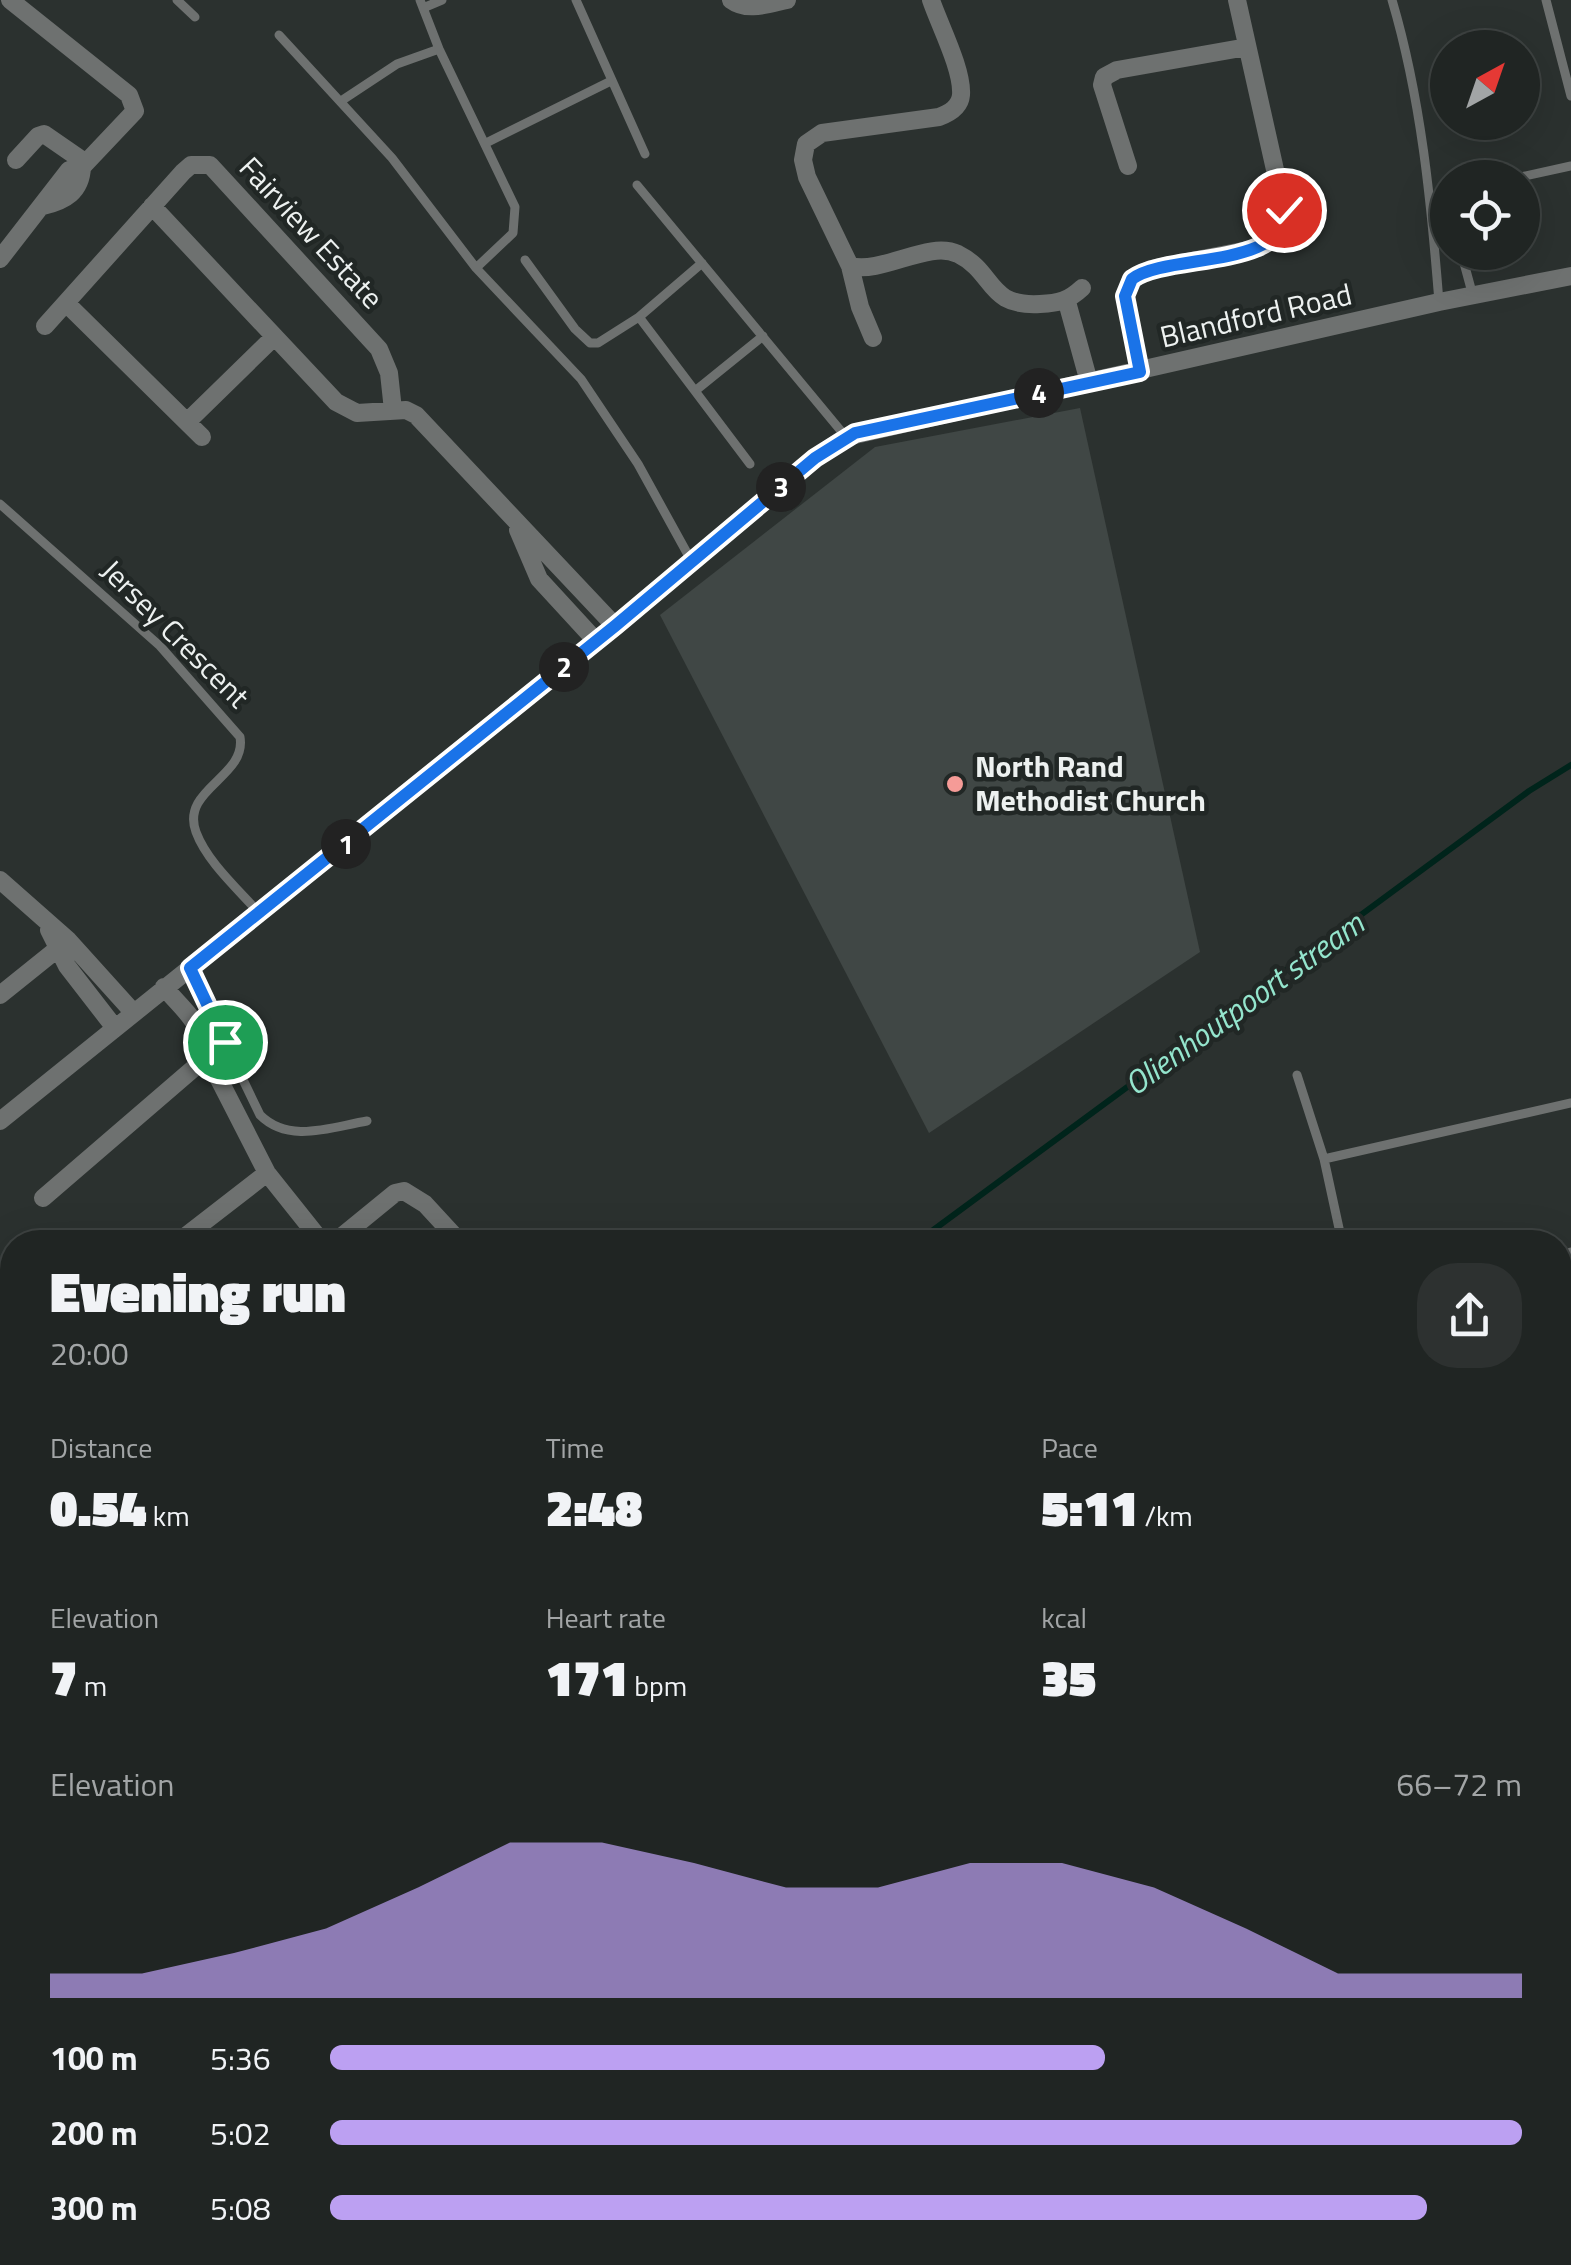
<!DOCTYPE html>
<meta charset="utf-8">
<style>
:root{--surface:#202523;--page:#2d3130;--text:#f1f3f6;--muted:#a2a5a6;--line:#3d4241;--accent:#bca0f2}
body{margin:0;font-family:"Titillium Web",sans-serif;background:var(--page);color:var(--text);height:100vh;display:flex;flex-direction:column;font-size:38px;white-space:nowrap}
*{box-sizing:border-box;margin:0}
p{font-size:32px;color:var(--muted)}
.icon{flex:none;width:55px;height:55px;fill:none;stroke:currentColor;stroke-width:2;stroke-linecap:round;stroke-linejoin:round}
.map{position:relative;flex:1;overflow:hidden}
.sheet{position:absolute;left:0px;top:1230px;width:1572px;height:1035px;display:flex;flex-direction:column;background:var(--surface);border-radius:40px 40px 0 0;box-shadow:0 10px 40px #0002,0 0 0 2px var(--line)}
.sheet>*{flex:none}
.needle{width:65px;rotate:40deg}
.fabs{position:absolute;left:1430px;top:30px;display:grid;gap:20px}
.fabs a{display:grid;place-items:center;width:110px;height:110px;border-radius:50%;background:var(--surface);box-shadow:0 10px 40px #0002,0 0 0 2px var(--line);font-size:50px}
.pin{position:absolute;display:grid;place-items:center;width:85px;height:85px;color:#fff;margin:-42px;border:5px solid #fff;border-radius:50%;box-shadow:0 2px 10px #0007}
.km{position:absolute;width:50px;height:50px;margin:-25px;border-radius:50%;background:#222;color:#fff;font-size:28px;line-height:50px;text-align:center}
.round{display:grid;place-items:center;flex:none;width:105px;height:105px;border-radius:40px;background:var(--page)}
.overview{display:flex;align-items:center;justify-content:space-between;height:170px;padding:0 50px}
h1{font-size:55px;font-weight:800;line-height:75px}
.metrics{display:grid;grid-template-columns:repeat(3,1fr);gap:15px;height:170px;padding:10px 50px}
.metrics div{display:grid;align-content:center}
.metrics b{font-size:50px;font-weight:800}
.metrics small{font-size:28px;font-weight:400}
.metrics p{font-size:28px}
.chart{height:280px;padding:20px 50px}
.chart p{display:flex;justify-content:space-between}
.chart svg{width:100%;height:180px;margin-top:10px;fill:var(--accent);opacity:.7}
ul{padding:0 50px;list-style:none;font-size:32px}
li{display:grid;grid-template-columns:160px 120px 1fr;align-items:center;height:75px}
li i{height:25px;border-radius:12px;background:var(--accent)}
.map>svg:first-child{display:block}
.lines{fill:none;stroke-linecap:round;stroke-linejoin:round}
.stream{stroke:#00241b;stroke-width:6}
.building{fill:#404745}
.service{stroke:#6e7170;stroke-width:9}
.minor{stroke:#6e7170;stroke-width:18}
.route-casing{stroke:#fff;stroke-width:20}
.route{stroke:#1a73e8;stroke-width:12}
.poi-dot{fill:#f59b97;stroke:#212725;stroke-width:4}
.labels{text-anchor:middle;stroke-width:9;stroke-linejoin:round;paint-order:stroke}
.street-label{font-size:30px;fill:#edf1f0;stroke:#212725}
.poi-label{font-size:30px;font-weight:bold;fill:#edf1f0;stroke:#212725;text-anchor:start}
.water-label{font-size:32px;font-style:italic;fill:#94e5cd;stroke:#212725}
</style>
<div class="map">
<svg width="1571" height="2265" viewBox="0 0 1571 2265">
<rect width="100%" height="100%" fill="#2b312f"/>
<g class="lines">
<path class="stream" d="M917 1242 1529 791 1571 765
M0 1615 12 1612"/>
</g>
<path class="building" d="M1080 408 1200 952 929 1133 660 615 875 447Z"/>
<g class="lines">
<path class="service" d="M177 0 195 17
M420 0 439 49 515 207 513 233 476 268
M576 0 645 154
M1392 0C1421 98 1431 201 1439 302
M1546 0 1571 96
M423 8 442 0
M279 35 392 158 476 268 581 379 638 464 692 562
M341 101 397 64 439 49
M486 143 611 81
M1516 178 1571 166
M637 185 846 437
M1461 252 1473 296
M525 260 575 329 590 343H598L639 317
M695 391 639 317 702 263
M750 464 695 391 763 336
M0 504 160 646 240 737C247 777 180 789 196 832 207 862 239 890 260 914
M189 968 260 1115C289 1144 331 1127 367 1121
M1297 1075 1324 1159 1342 1242
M1324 1159 1571 1103
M1194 1234 1196 1242
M1560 1255 1571 1252
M0 1291 12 1304
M1560 1424 1571 1422
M0 1449 12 1466
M0 1495 12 1488
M1560 1676 1571 1671
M1158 2252 1164 2265
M1367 2252 1373 2265"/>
<path class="minor" d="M731 0C747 12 768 4 787 0
M16 160 38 136 44 134 86 163
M1128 166 1102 85 1104 77 1117 70 1247 47
M43 206C65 201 81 192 82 167
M152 206 336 402 357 413 406 410 416 415 615 626
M0 259 69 170 82 167 135 111 129 95 10 0
M850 266C884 274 928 240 958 254 996 273 986 307 1040 304 1059 303 1068 301 1082 288
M1067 302 1089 382
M66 303 202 437
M45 326 183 172 191 165H210L379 349 389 373 393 410
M873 338 860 307 850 266 807 177 803 160 806 144 822 133 939 117C950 113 960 107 961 95 963 70 939 24 931 0
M1140 372 1125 297 1131 279 1151 269 1258 248C1275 240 1286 229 1284 210L1237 0
M187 422 274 337
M518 530 539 579 596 641
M0 880 68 940 133 1012
M49 930 67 966 115 1028
M0 995 66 942
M0 1121 615 626 815 458 846 437 1439 302 1571 276
M267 1173 322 1242
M43 1198 194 1068C214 1030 187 1015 164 987
M178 1242 267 1173 204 1050
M335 1242 395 1193 404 1191 425 1204 460 1242
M1560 1788 1571 1783
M538 2252 540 2265
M558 2252 562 2265
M813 2252V2265
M990 2252 996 2265
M201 2265 259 2252
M641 2265H659"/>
</g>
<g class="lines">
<defs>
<path id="route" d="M225 1042 190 968 615 626 815 458 855 433 1140 372 1125 296 1132 279C1167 253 1289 269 1284 210"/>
</defs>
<use href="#route" class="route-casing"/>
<use href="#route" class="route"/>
</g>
<circle class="poi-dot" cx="955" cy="784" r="10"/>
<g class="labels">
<g class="street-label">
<text transform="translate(311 233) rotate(47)" y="10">Fairview Estate</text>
<text transform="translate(1256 316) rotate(-13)" y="10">Blandford Road</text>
<text transform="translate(175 634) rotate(45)" y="10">Jersey Crescent</text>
</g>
<g class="poi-label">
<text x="975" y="777">North Rand<tspan x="975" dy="34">Methodist Church</tspan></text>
</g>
<g class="water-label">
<text transform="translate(1244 1004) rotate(-36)" y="11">Olienhoutpoort stream</text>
</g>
</g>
</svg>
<div class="fabs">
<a><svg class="needle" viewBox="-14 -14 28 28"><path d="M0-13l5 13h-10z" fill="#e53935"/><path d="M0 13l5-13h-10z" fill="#a2a5a6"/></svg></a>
<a><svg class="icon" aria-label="locate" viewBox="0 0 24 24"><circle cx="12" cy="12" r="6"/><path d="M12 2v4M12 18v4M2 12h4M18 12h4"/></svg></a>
</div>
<div class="pin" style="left:225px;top:1042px;background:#1e9e55"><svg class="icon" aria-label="arrive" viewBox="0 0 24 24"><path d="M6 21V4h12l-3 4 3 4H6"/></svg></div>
<div class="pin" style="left:1284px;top:210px;background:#d93025"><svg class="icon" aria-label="check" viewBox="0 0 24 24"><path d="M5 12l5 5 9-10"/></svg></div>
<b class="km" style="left:346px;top:844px">1</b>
<b class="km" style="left:564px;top:667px">2</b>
<b class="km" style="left:781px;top:487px">3</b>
<b class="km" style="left:1039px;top:393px">4</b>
<section class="sheet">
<div class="overview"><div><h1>Evening run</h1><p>20:00</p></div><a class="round"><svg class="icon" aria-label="share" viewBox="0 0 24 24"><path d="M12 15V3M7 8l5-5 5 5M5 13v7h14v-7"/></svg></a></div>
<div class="metrics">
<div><p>Distance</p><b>0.54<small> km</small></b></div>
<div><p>Time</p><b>2:48</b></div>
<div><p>Pace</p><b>5:11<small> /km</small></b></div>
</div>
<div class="metrics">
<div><p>Elevation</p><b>7<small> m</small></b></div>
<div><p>Heart rate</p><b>171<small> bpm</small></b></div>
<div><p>kcal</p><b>35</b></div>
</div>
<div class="chart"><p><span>Elevation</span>66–72 m</p>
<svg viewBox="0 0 160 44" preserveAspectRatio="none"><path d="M0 44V38L10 38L20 33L30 27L40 17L50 6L60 6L70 11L80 17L90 17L100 11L110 11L120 17L130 27L140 38L150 38L160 38V44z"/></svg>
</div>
<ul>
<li><b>100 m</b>5:36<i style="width:65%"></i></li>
<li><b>200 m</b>5:02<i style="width:100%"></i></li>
<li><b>300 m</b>5:08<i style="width:92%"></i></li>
</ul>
</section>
</div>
